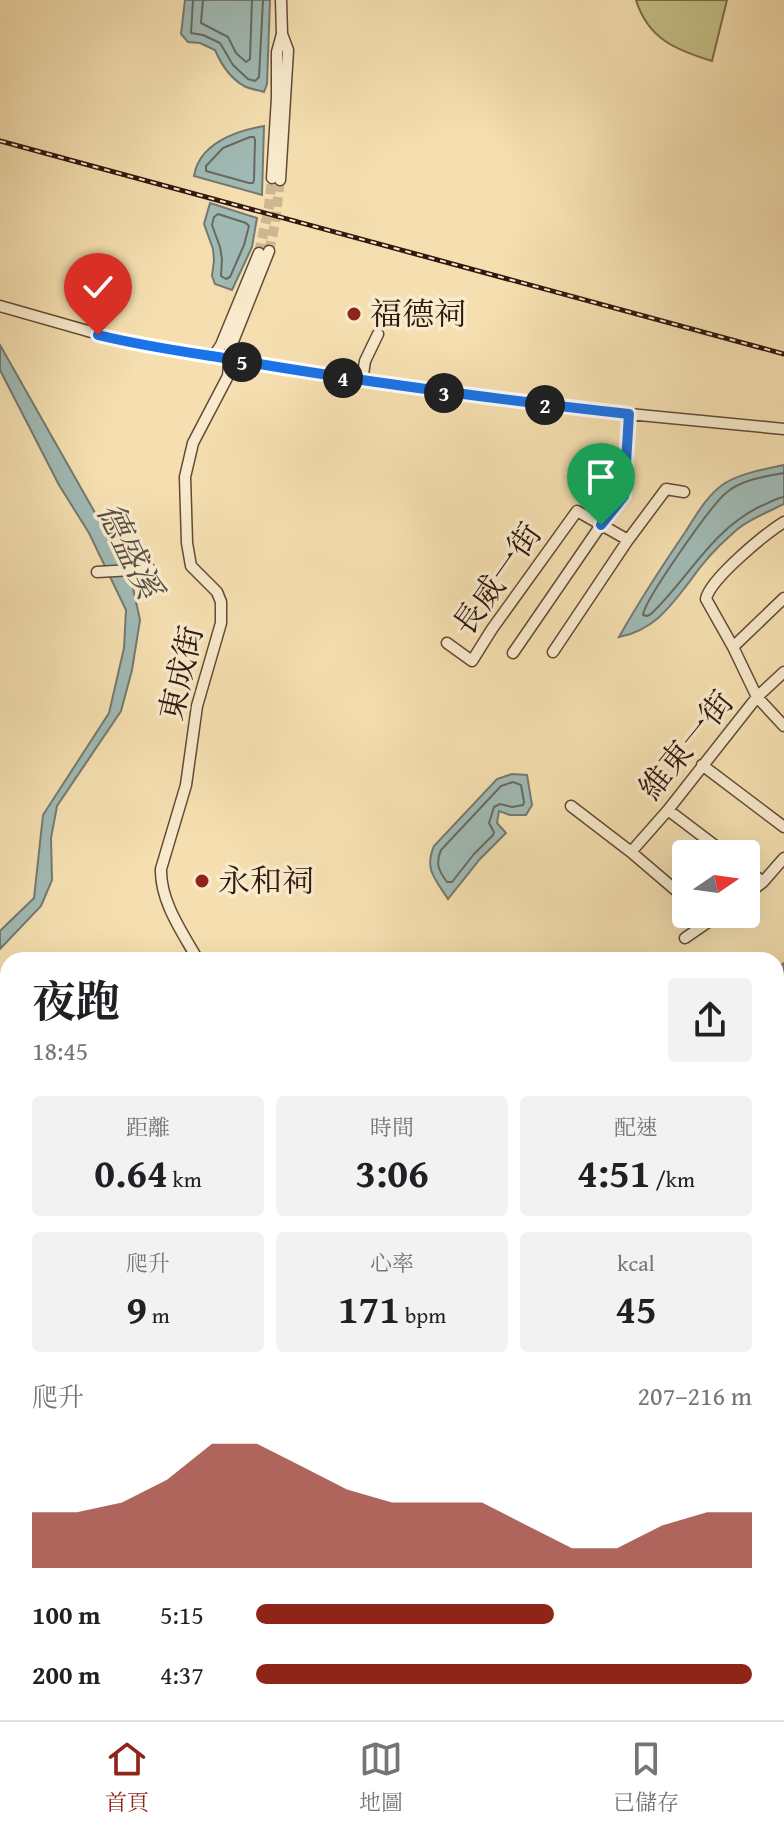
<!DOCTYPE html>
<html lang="zh-TW">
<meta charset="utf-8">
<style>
:root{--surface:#fff;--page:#f2f2f2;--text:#202124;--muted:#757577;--line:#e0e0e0;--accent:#8f2418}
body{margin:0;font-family:"Gentium Book Plus","Noto Serif TC",serif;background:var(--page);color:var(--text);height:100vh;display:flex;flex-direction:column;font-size:30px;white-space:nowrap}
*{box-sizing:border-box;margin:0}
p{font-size:26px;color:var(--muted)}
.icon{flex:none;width:44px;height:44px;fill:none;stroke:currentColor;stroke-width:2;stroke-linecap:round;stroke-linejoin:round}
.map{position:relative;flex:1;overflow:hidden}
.drawer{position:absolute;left:0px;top:952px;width:784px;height:768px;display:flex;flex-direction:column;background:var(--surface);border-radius:24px 24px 0 0;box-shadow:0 8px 32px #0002}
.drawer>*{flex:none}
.needle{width:52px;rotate:77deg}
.fabs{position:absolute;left:672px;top:840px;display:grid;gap:16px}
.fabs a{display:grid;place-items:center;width:88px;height:88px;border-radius:8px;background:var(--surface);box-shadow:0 8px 32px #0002;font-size:40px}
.pin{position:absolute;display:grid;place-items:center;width:68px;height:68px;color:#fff;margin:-82px -34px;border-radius:50% 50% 50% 0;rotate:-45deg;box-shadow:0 0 8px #0007}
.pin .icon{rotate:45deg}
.km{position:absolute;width:40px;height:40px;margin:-20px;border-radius:50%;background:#222;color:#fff;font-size:22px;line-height:40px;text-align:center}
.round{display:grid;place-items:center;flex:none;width:84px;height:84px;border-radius:8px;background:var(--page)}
.summary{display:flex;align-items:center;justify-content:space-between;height:136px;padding:0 32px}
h1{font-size:44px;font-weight:700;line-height:60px}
.metrics{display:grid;grid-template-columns:repeat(3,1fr);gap:12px;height:136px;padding:8px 32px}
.metrics div{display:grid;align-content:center;border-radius:8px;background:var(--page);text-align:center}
.metrics b{font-size:40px;font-weight:700}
.metrics small{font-size:22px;font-weight:400}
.metrics p{font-size:22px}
.chart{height:224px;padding:16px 32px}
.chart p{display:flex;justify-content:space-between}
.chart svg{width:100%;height:144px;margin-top:8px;fill:var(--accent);opacity:.7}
ul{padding:0 32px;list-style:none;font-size:26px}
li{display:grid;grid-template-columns:128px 96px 1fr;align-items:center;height:60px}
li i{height:20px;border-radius:10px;background:var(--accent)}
.dock{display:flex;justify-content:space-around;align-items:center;height:112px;border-top:2px solid var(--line);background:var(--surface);font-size:22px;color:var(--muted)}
.dock a{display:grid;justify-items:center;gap:4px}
.dock .selected{color:var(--accent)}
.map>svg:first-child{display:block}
.green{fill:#c4c086;stroke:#7a6c4a;stroke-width:2}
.water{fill:#a0bab5;stroke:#747972;stroke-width:2}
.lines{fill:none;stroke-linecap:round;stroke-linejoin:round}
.shore{stroke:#686962;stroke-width:2}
.stream{stroke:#747972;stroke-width:2}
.minor-tunnel{stroke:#ceb790;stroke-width:10;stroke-dasharray:10 5;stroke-linecap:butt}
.minor-casing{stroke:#624a36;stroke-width:13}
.minor{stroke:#f8eacc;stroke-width:10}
.rail-casing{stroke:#31180e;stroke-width:5}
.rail{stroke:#f8eacc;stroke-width:2;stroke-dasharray:6;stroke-linecap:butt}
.route-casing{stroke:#fff;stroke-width:16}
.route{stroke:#1a73e8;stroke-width:10}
.poi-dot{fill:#8f2418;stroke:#f8eacc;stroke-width:3}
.labels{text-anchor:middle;stroke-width:7;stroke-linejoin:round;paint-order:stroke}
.poi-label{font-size:32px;fill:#31180e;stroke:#f8eacc;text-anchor:start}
.street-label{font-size:32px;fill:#31180e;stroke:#f8eacc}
.water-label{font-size:34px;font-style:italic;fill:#585148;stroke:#f8eacc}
</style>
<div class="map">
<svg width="784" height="1720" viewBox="0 0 784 1720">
<rect width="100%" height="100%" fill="#f5dfb0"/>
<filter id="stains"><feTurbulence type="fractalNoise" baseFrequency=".0025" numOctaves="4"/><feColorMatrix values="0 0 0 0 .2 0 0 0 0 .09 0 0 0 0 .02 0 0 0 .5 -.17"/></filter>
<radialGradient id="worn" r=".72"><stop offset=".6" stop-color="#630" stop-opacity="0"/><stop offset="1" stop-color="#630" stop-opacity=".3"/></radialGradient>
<path class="green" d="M636 0H727L712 61C676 50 648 39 636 0Z"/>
<path class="water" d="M185 0H270L267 84 264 92C258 90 250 89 244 86 230 78 221 64 215 50L200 43 188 42 181 34Z
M264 126 262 195 194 176C199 144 235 131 264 126Z
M210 203 257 218 252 247 232 290 215 284 212 276 214 260 213 249 204 224Z
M0 345 111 541 132 583 140 620 132 670 121 711 57 806 51 838 52 880 41 906 0 949V931L34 898 43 815 109 713 124 648 126 610 89 533 59 485 0 370Z
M784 465V504C766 513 745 521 731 535 716 548 701 565 690 581 670 607 654 630 619 637 640 600 662 566 686 531 696 515 708 494 725 483 742 473 765 469 784 465Z
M512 774 527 775 532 805 526 815H510L499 811 497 823 506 833 480 859 448 899C435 879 424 869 434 846L497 779Z
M784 963V1062L776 1068V969Z"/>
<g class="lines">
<path class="shore" d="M193 0 191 33 203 35 220 43 233 65 248 79 255 81 259 77 263 0
M203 0 201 23 228 37 236 53 246 62 250 59 252 0
M250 137H254L255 140 254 180 253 183H249L206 171V166L223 148Z
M218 214 246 223 249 226 244 245 230 277 226 279 221 276 222 259 220 247 212 225 214 217Z
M784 473C766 476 740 480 726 493 711 505 644 601 643 615L647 616 651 614C689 578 711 530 761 506 769 503 776 498 784 497
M513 782 521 785 524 802 523 805 512 807 500 804 494 807 489 823 494 832 493 835 474 854 452 882H447C439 871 435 864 441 850L501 786Z"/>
<path class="stream" d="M0 1273 8 1278
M376 1712 383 1720"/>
<path class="minor-tunnel" d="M269 251 275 223 280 180
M259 253 269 207 272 178"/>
<defs>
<path id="minor" d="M272 178 277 98V52L282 34 281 0
M280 180 288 50 282 34
M0 306 130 343 309 373 463 395 629 414 784 429
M213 357 221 345 259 253
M362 381 365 361 378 334
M784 522C765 534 710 579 706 599L733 647 757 697 784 726
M97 572 150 569
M447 643 472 661 492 629 577 511 628 540
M733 647 784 598
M553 652 628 540 666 489 684 492
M513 653 601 525 624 496 629 414
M702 765 784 827
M571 806 631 852 686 899
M668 810 726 854
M631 852 668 810 757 697 784 672
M746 869 763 882
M746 895 763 882 784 858
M685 938 720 914
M198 960C182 932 160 901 161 869L186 785 197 706 221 623V602L217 592 191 566 187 543 185 477 193 443 228 376 229 365 226 359 269 251
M0 1283 8 1290
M8 1318V1324
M0 1336 8 1332
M392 1712 398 1720
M490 1712 498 1720
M577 1712 580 1720
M345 1720 349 1712"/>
</defs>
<use href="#minor" class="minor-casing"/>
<use href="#minor" class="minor"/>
<defs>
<path id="rail" d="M0 141 784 354"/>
</defs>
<use href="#rail" class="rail-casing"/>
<use href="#rail" class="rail"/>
</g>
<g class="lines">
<defs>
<path id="route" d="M98 335C142 346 186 352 230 359 363 382 495 399 629 414L624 496 601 525"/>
</defs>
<use href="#route" class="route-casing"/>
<use href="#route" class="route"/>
</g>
<g class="poi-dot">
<circle cx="354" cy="314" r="8"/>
<circle cx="202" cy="881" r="8"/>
</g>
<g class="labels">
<g class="poi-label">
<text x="370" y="325">福德祠</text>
<text x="218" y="892">永和祠</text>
</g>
<g class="street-label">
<text transform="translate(497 579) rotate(-55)" y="11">長威一街</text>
<text transform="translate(181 673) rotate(-77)" y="11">東成街</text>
<text transform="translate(686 745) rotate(-51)" y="11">維東一街</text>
</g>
<g class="water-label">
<text transform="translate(130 550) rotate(64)" y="12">德盛溪</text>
</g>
</g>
<rect width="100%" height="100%" filter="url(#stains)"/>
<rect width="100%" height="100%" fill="url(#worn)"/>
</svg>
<div class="fabs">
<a><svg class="needle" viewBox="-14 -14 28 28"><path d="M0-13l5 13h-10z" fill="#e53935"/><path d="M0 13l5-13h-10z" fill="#757577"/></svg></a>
</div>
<div class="pin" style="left:601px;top:525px;background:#1e9e55"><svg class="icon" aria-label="arrive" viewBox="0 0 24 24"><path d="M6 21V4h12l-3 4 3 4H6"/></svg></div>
<div class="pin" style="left:98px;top:335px;background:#d93025"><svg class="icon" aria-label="check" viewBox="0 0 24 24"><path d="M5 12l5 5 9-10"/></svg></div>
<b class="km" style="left:545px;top:405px">2</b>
<b class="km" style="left:444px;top:393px">3</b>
<b class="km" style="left:343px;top:378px">4</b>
<b class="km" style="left:242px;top:362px">5</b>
<section class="drawer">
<div class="summary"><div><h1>夜跑</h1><p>18:45</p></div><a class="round"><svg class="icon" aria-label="share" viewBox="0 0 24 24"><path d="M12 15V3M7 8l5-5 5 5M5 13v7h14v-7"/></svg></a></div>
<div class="metrics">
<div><p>距離</p><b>0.64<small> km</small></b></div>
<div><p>時間</p><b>3:06</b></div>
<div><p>配速</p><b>4:51<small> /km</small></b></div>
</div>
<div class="metrics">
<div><p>爬升</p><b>9<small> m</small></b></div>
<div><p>心率</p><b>171<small> bpm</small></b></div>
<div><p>kcal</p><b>45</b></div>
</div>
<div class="chart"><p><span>爬升</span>207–216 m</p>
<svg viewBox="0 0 160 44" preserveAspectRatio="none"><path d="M0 44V27L10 27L20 24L30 17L40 6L50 6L60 13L70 20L80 24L90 24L100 24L110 31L120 38L130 38L140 31L150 27L160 27V44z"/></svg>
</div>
<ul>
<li><b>100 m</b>5:15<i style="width:60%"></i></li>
<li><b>200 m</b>4:37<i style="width:100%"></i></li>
</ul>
</section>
</div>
<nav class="dock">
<a class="selected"><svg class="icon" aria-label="home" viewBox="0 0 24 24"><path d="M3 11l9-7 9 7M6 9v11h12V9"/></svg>首頁</a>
<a><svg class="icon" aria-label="map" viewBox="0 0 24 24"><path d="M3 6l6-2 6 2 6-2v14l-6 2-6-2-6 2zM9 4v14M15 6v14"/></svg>地圖</a>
<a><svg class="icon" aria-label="saved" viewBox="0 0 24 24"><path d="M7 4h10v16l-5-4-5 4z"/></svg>已儲存</a>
</nav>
